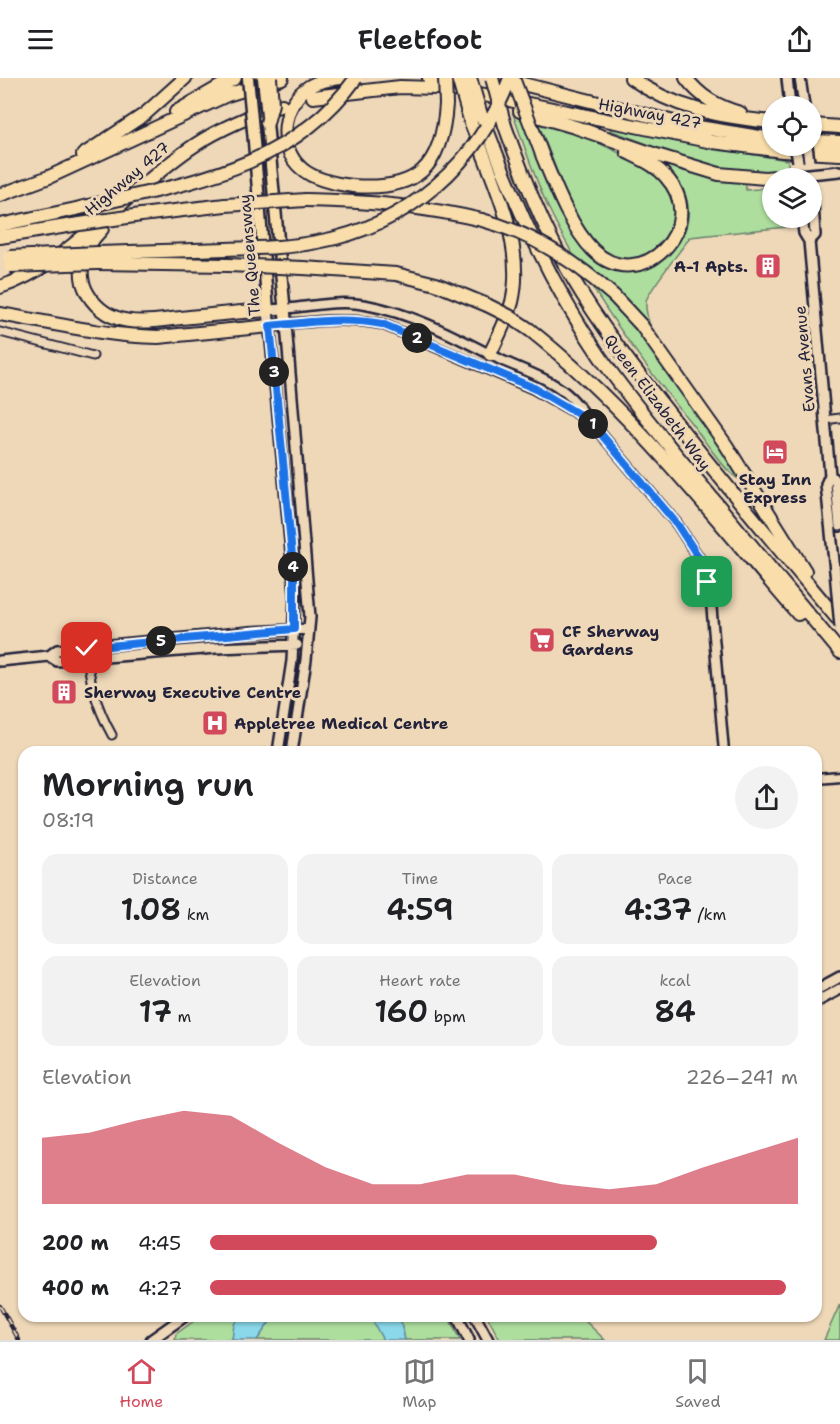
<!DOCTYPE html>
<meta charset="utf-8">
<style>
:root{--surface:#fff;--page:#f2f2f2;--text:#202124;--muted:#757577;--line:#e0e0e0;--accent:#d1495b}
body{margin:0;font-family:"Shantell Sans",sans-serif;background:var(--page);color:var(--text);height:100vh;display:flex;flex-direction:column;font-size:22px;white-space:nowrap}
*{box-sizing:border-box;margin:0}
p{font-size:20px;color:var(--muted)}
.icon{flex:none;width:33px;height:33px;fill:none;stroke:currentColor;stroke-width:2;stroke-linecap:round;stroke-linejoin:round}
.map{position:relative;flex:1;overflow:hidden}
.drawer{position:absolute;left:18px;top:668px;width:804px;height:576px;display:flex;flex-direction:column;background:var(--surface);border-radius:18px;box-shadow:0 2px 4px #0004}
.drawer>*{flex:none}
.buttons{position:absolute;left:762px;top:18px;display:grid;gap:12px}
.buttons a{display:grid;place-items:center;width:60px;height:60px;border-radius:50%;background:var(--surface);box-shadow:0 2px 4px #0004;font-size:30px}
.pin{position:absolute;display:grid;place-items:center;width:51px;height:51px;color:#fff;margin:-26px;border-radius:12px;box-shadow:0 3px 9px #0006}
.km{position:absolute;width:30px;height:30px;margin:-15px;border-radius:50%;background:#222;color:#fff;font-size:16px;line-height:30px;text-align:center}
.round{display:grid;place-items:center;flex:none;width:63px;height:63px;border-radius:32px;background:var(--page)}
.summary{display:flex;align-items:center;justify-content:space-between;height:102px;padding:0 24px}
h1{font-size:33px;font-weight:600;line-height:45px}
.stats{display:grid;grid-template-columns:repeat(3,1fr);gap:9px;height:102px;padding:6px 24px}
.stats div{display:grid;align-content:center;border-radius:15px;background:var(--page);text-align:center}
.stats b{font-size:30px;font-weight:600}
.stats small{font-size:16px;font-weight:400}
.stats p{font-size:16px}
.chart{height:168px;padding:12px 24px}
.chart p{display:flex;justify-content:space-between}
.chart svg{width:100%;height:108px;margin-top:6px;fill:var(--accent);opacity:.7}
ul{padding:0 24px;list-style:none;font-size:20px}
li{display:grid;grid-template-columns:96px 72px 1fr;align-items:center;height:45px}
li i{height:15px;border-radius:8px;background:var(--accent)}
header{display:flex;justify-content:space-between;align-items:center;height:78px;padding:0 24px;background:var(--surface);font-size:27px;font-weight:600}
.tab-bar{display:flex;justify-content:space-around;align-items:center;height:84px;border-top:2px solid var(--line);background:var(--surface);font-size:16px;color:var(--muted)}
.tab-bar a{display:grid;justify-items:center;gap:3px}
.tab-bar .current{color:var(--accent)}
.map>svg:first-child{display:block}
.green{fill:#aede9e;stroke:#68806c;stroke-width:1.5}
.water{fill:#8ad8e9;stroke:#608fa3;stroke-width:1.5}
.lines{fill:none;stroke-linecap:round;stroke-linejoin:round}
.minor-casing{stroke:#22223b;stroke-width:11}
.tertiary-casing{stroke:#22223b;stroke-width:13}
.secondary-casing{stroke:#22223b;stroke-width:14}
.primary-casing{stroke:#22223b;stroke-width:15}
.motorway-casing{stroke:#22223b;stroke-width:16}
.minor{stroke:#efd8b8;stroke-width:7}
.tertiary{stroke:#efd8b8;stroke-width:8}
.secondary{stroke:#efd8b8;stroke-width:9}
.primary{stroke:#f9deab;stroke-width:10}
.motorway{stroke:#f9deab;stroke-width:12}
.rail-casing{stroke:#22223b;stroke-width:4.5}
.rail{stroke:#efd8b8;stroke-width:2;stroke-dasharray:7;stroke-linecap:butt}
.secondary-bridge-casing{stroke:#22223b;stroke-width:14;stroke-linecap:butt}
.primary-bridge-casing{stroke:#22223b;stroke-width:15;stroke-linecap:butt}
.motorway-bridge-casing{stroke:#22223b;stroke-width:16;stroke-linecap:butt}
.secondary-bridge{stroke:#efd8b8;stroke-width:9}
.primary-bridge{stroke:#f9deab;stroke-width:10}
.motorway-bridge{stroke:#f9deab;stroke-width:12}
.route-casing{stroke:#fff;stroke-width:12}
.route{stroke:#1a73e8;stroke-width:8}
.labels{text-anchor:middle;stroke-width:6;stroke-linejoin:round;paint-order:stroke}
.street-label{font-size:16px;fill:#22223b;stroke:#efd8b8}
.poi-label{font-size:16px;font-weight:bold;fill:#22223b;stroke:#efd8b8;text-anchor:start}
</style>
<header><svg class="icon" aria-label="menu" viewBox="0 0 24 24"><path d="M4 6h16M4 12h16M4 18h16"/></svg>Fleetfoot<svg class="icon" aria-label="share" viewBox="0 0 24 24"><path d="M12 15V3M7 8l5-5 5 5M5 13v7h14v-7"/></svg></header>
<div class="map">
<svg width="840" height="1262" viewBox="0 0 840 1262">
<rect width="100%" height="100%" fill="#efd8b8"/>
<filter id="ink" filterUnits="userSpaceOnUse"><feTurbulence type="fractalNoise" baseFrequency=".0167" numOctaves="2"/><feDisplacementMap in="SourceGraphic" scale="12" xChannelSelector="R" yChannelSelector="G"/><feConvolveMatrix kernelMatrix="1 2 1 2 8 2 1 2 1" color-interpolation-filters="sRGB"/></filter>
<g filter="url(#ink)">
<path class="green" d="M513 36 525 39 579 161C583 167 588 175 593 180 646 226 732 141 662 87L664 83 745 104 746 112 758 111 772 107V140H795L796 148 690 159C682 171 648 213 646 223 642 262 715 361 738 396L737 400C723 391 703 360 691 345 636 278 586 208 548 129 534 99 524 67 513 36Z
M537 42 580 56 628 79 660 98 674 119 675 146 659 172 634 183 614 180 599 172 583 152 563 109Z
M611 49 716 71 788 82V94L726 91 698 85 610 52Z
M840 1226V1262H824Z
M201 1238H239L234 1247 232 1262H175L176 1256Z
M274 1238H370L383 1262H257Z
M399 1238H448L460 1262H405Z
M487 1238H580L605 1262H500Z"/>
<path class="water" d="M239 1238H274L257 1262H232L234 1247Z
M370 1238H399L405 1262H383Z"/>
<g class="lines">
<defs>
<path id="minor" d="M0 254 93 278
M824 342 840 340
M87 570C88 601 97 630 112 657"/>
<path id="tertiary" d="M284 231C311 228 340 222 366 227 415 236 458 260 501 282 523 292 548 300 566 315 576 323 583 333 590 343L677 446 701 483 711 524 724 674
M286 246C319 243 350 240 382 246L534 311 587 341
M816 700 840 698"/>
<path id="secondary" d="M787 0 790 28
M800 0 804 28
M799 97 840 93
M802 140 804 155 809 163 830 397 826 406 835 493
M809 163 815 157 812 111
M286 246 310 539 306 582 292 674
M830 397 836 404 840 448
M49 578 57 583 216 570 297 567
M0 583 49 578 57 572 250 554 309 551
M278 674 292 583 295 516 268 232 284 231
M816 912 840 899
M816 924 840 911
M457 1238 469 1262
M475 1238 488 1262
M151 1262 185 1238"/>
<path id="primary" d="M267 45 286 246 270 248
M253 52 268 232"/>
<path id="motorway" d="M341 0C330 1 319 3 310 8 282 25 276 69 302 91 315 102 336 106 353 108 417 113 442 90 446 26
M429 0 454 3
M499 0 686 47 772 61
M631 0C674 31 721 39 772 44
M686 0C700 19 717 28 740 35
M313 19 400 9 437 10 470 14 713 64 783 73 840 76
M520 33 575 49 653 76 719 96 765 100 799 97
M176 34 235 0
M483 41C514 123 549 204 599 277 622 311 648 342 674 374 729 441 785 507 840 574
M471 45C491 98 526 166 512 224 507 242 498 259 490 276
M812 47 840 49
M505 48C524 101 544 152 573 201 600 247 632 288 665 330 721 403 781 473 840 544
M812 63 840 64
M83 77 145 36 185 0
M543 79C555 108 571 150 593 172 640 219 711 148 666 99 656 87 641 81 627 74
M0 117 49 99 227 17 282 0
M306 122C366 123 423 128 482 142
M141 137 225 127
M0 147 76 131
M102 151C88 165 78 184 83 205 88 221 101 235 117 240 136 247 161 242 181 240 210 237 239 234 268 232
M0 159 73 147
M98 175 226 171
M97 185 228 187
M303 190 396 196 436 206 487 227
M0 209C44 195 78 163 113 133 139 111 166 86 195 67 219 51 254 36 282 27
M614 218 641 247 726 367 805 493
M0 236C52 245 105 258 158 259L270 248
M530 252C632 333 713 438 798 536"/>
</defs>
<use href="#minor" class="minor-casing"/>
<use href="#tertiary" class="tertiary-casing"/>
<use href="#secondary" class="secondary-casing"/>
<use href="#primary" class="primary-casing"/>
<use href="#motorway" class="motorway-casing"/>
<use href="#minor" class="minor"/>
<use href="#tertiary" class="tertiary"/>
<use href="#secondary" class="secondary"/>
<use href="#primary" class="primary"/>
<use href="#motorway" class="motorway"/>
<defs>
<path id="rail" d="M0 1228 19 1262"/>
</defs>
<use href="#rail" class="rail-casing"/>
<use href="#rail" class="rail"/>
<defs>
<path id="secondary-bridge" d="M795 68 798 83
M807 68 809 83
M835 493 840 549"/>
<path id="primary-bridge" d="M248 0 253 52
M263 0 267 38"/>
<path id="motorway-bridge" d="M445 0 446 26
M458 0 471 45
M470 0 482 40
M492 0 505 48
M513 0 543 79
M267 45 272 26 270 0
M225 127 306 122
M76 131C180 106 289 94 356 0
M482 142C532 155 575 183 614 218
M73 147 141 137
M226 171C256 170 287 170 317 164 407 148 479 85 510 0
M9 179 98 175
M228 187 303 190
M10 188 97 185
M487 227 509 238 530 252"/>
</defs>
<use href="#secondary-bridge" class="secondary-bridge-casing"/>
<use href="#primary-bridge" class="primary-bridge-casing"/>
<use href="#motorway-bridge" class="motorway-bridge-casing"/>
<use href="#secondary-bridge" class="secondary-bridge"/>
<use href="#primary-bridge" class="primary-bridge"/>
<use href="#motorway-bridge" class="motorway-bridge"/>
</g>
</g>
<g class="lines" filter="url(#ink)">
<defs>
<path id="route" d="M87 570 294 551V498L270 248C308 244 345 239 382 246L534 310 590 343 677 446 701 483 707 504"/>
</defs>
<use href="#route" class="route-casing"/>
<use href="#route" class="route"/>
</g>
<defs>
<symbol id="building-square" viewBox="-11 -11 22 22"><rect x="-9" y="-9" width="18" height="18" rx="4" fill="#d1495b" stroke="#efd8b8"/><path d="M-4-6H4V6H1V3H-1V6H-4ZM-2.5-4.3h1.7v1.8h-1.7ZM.8-4.3h1.7v1.8H.8ZM-2.5-1h1.7V.8h-1.7ZM.8-1h1.7V.8H.8Z" fill="#fff"/></symbol>
<symbol id="hotel-square" viewBox="-11 -11 22 22"><rect x="-9" y="-9" width="18" height="18" rx="4" fill="#d1495b" stroke="#efd8b8"/><path d="M-6-4.5h1.5V1H6V5H4.5V3h-9V5H-6ZM-4 0a1.8 1.8 0 1 1 3.6 0ZM.5 0V-2.5h3Q6-2.5 6 0Z" fill="#fff"/></symbol>
<symbol id="supermarket-square" viewBox="-11 -11 22 22"><rect x="-9" y="-9" width="18" height="18" rx="4" fill="#d1495b" stroke="#efd8b8"/><path d="M-6-5.5h2.5l.6 2H6L4.5 2H-2.5L-4.4-4H-6ZM-1.5 3.2a1.3 1.3 0 1 0 .1 0ZM3 3.2a1.3 1.3 0 1 0 .1 0Z" fill="#fff"/></symbol>
<symbol id="hospital-square" viewBox="-11 -11 22 22"><rect x="-9" y="-9" width="18" height="18" rx="4" fill="#d1495b" stroke="#efd8b8"/><path d="M-5-5h3v3.5h4V-5h3V5h-3V1.5h-4V5h-3Z" fill="#fff"/></symbol>
</defs>
<g fill-rule="evenodd">
<use href="#building-square" x="753" y="173" width="30" height="30"/>
<use href="#hotel-square" x="760" y="359" width="30" height="30"/>
<use href="#supermarket-square" x="527" y="547" width="30" height="30"/>
<use href="#building-square" x="49" y="599" width="30" height="30"/>
<use href="#hospital-square" x="200" y="630" width="30" height="30"/>
</g>
<g class="labels">
<g class="street-label">
<text transform="translate(650 35) rotate(11)" y="6">Highway 427</text>
<text transform="translate(127 100) rotate(-40)" y="6">Highway 427</text>
<text transform="translate(249 177) rotate(-95)" y="6">The Queensway</text>
<text transform="translate(804 281) rotate(-95)" y="6">Evans Avenue</text>
<text transform="translate(658 324) rotate(53)" y="6">Queen Elizabeth Way</text>
</g>
<g class="poi-label">
<text x="748" y="194" text-anchor="end">A-1 Apts.</text>
<text x="775" y="407" text-anchor="middle">Stay Inn<tspan x="775" dy="18">Express</tspan></text>
<text x="562" y="559">CF Sherway<tspan x="562" dy="18">Gardens</tspan></text>
<text x="84" y="620">Sherway Executive Centre</text>
<text x="234" y="651">Appletree Medical Centre</text>
</g>
</g>
</svg>
<div class="buttons">
<a><svg class="icon" aria-label="locate" viewBox="0 0 24 24"><circle cx="12" cy="12" r="6"/><path d="M12 2v4M12 18v4M2 12h4M18 12h4"/></svg></a>
<a><svg class="icon" aria-label="layers" viewBox="0 0 24 24"><path d="M12 4l9 5-9 5-9-5zM3 14l9 5 9-5"/></svg></a>
</div>
<div class="pin" style="left:707px;top:504px;background:#1e9e55"><svg class="icon" aria-label="arrive" viewBox="0 0 24 24"><path d="M6 21V4h12l-3 4 3 4H6"/></svg></div>
<div class="pin" style="left:87px;top:570px;background:#d93025"><svg class="icon" aria-label="check" viewBox="0 0 24 24"><path d="M5 12l5 5 9-10"/></svg></div>
<b class="km" style="left:593px;top:346px">1</b>
<b class="km" style="left:417px;top:260px">2</b>
<b class="km" style="left:274px;top:294px">3</b>
<b class="km" style="left:293px;top:489px">4</b>
<b class="km" style="left:161px;top:563px">5</b>
<section class="drawer">
<div class="summary"><div><h1>Morning run</h1><p>08:19</p></div><a class="round"><svg class="icon" aria-label="share" viewBox="0 0 24 24"><path d="M12 15V3M7 8l5-5 5 5M5 13v7h14v-7"/></svg></a></div>
<div class="stats">
<div><p>Distance</p><b>1.08<small> km</small></b></div>
<div><p>Time</p><b>4:59</b></div>
<div><p>Pace</p><b>4:37<small> /km</small></b></div>
</div>
<div class="stats">
<div><p>Elevation</p><b>17<small> m</small></b></div>
<div><p>Heart rate</p><b>160<small> bpm</small></b></div>
<div><p>kcal</p><b>84</b></div>
</div>
<div class="chart"><p><span>Elevation</span>226–241 m</p>
<svg viewBox="0 0 160 44" preserveAspectRatio="none"><path d="M0 44V17L10 15L20 10L30 6L40 8L50 19L60 29L70 36L80 36L90 32L100 32L110 36L120 38L130 36L140 29L150 23L160 17V44z"/></svg>
</div>
<ul>
<li><b>200 m</b>4:45<i style="width:76%"></i></li>
<li><b>400 m</b>4:27<i style="width:98%"></i></li>
</ul>
</section>
</div>
<nav class="tab-bar">
<a class="current"><svg class="icon" aria-label="home" viewBox="0 0 24 24"><path d="M3 11l9-7 9 7M6 9v11h12V9"/></svg>Home</a>
<a><svg class="icon" aria-label="map" viewBox="0 0 24 24"><path d="M3 6l6-2 6 2 6-2v14l-6 2-6-2-6 2zM9 4v14M15 6v14"/></svg>Map</a>
<a><svg class="icon" aria-label="saved" viewBox="0 0 24 24"><path d="M7 4h10v16l-5-4-5 4z"/></svg>Saved</a>
</nav>
